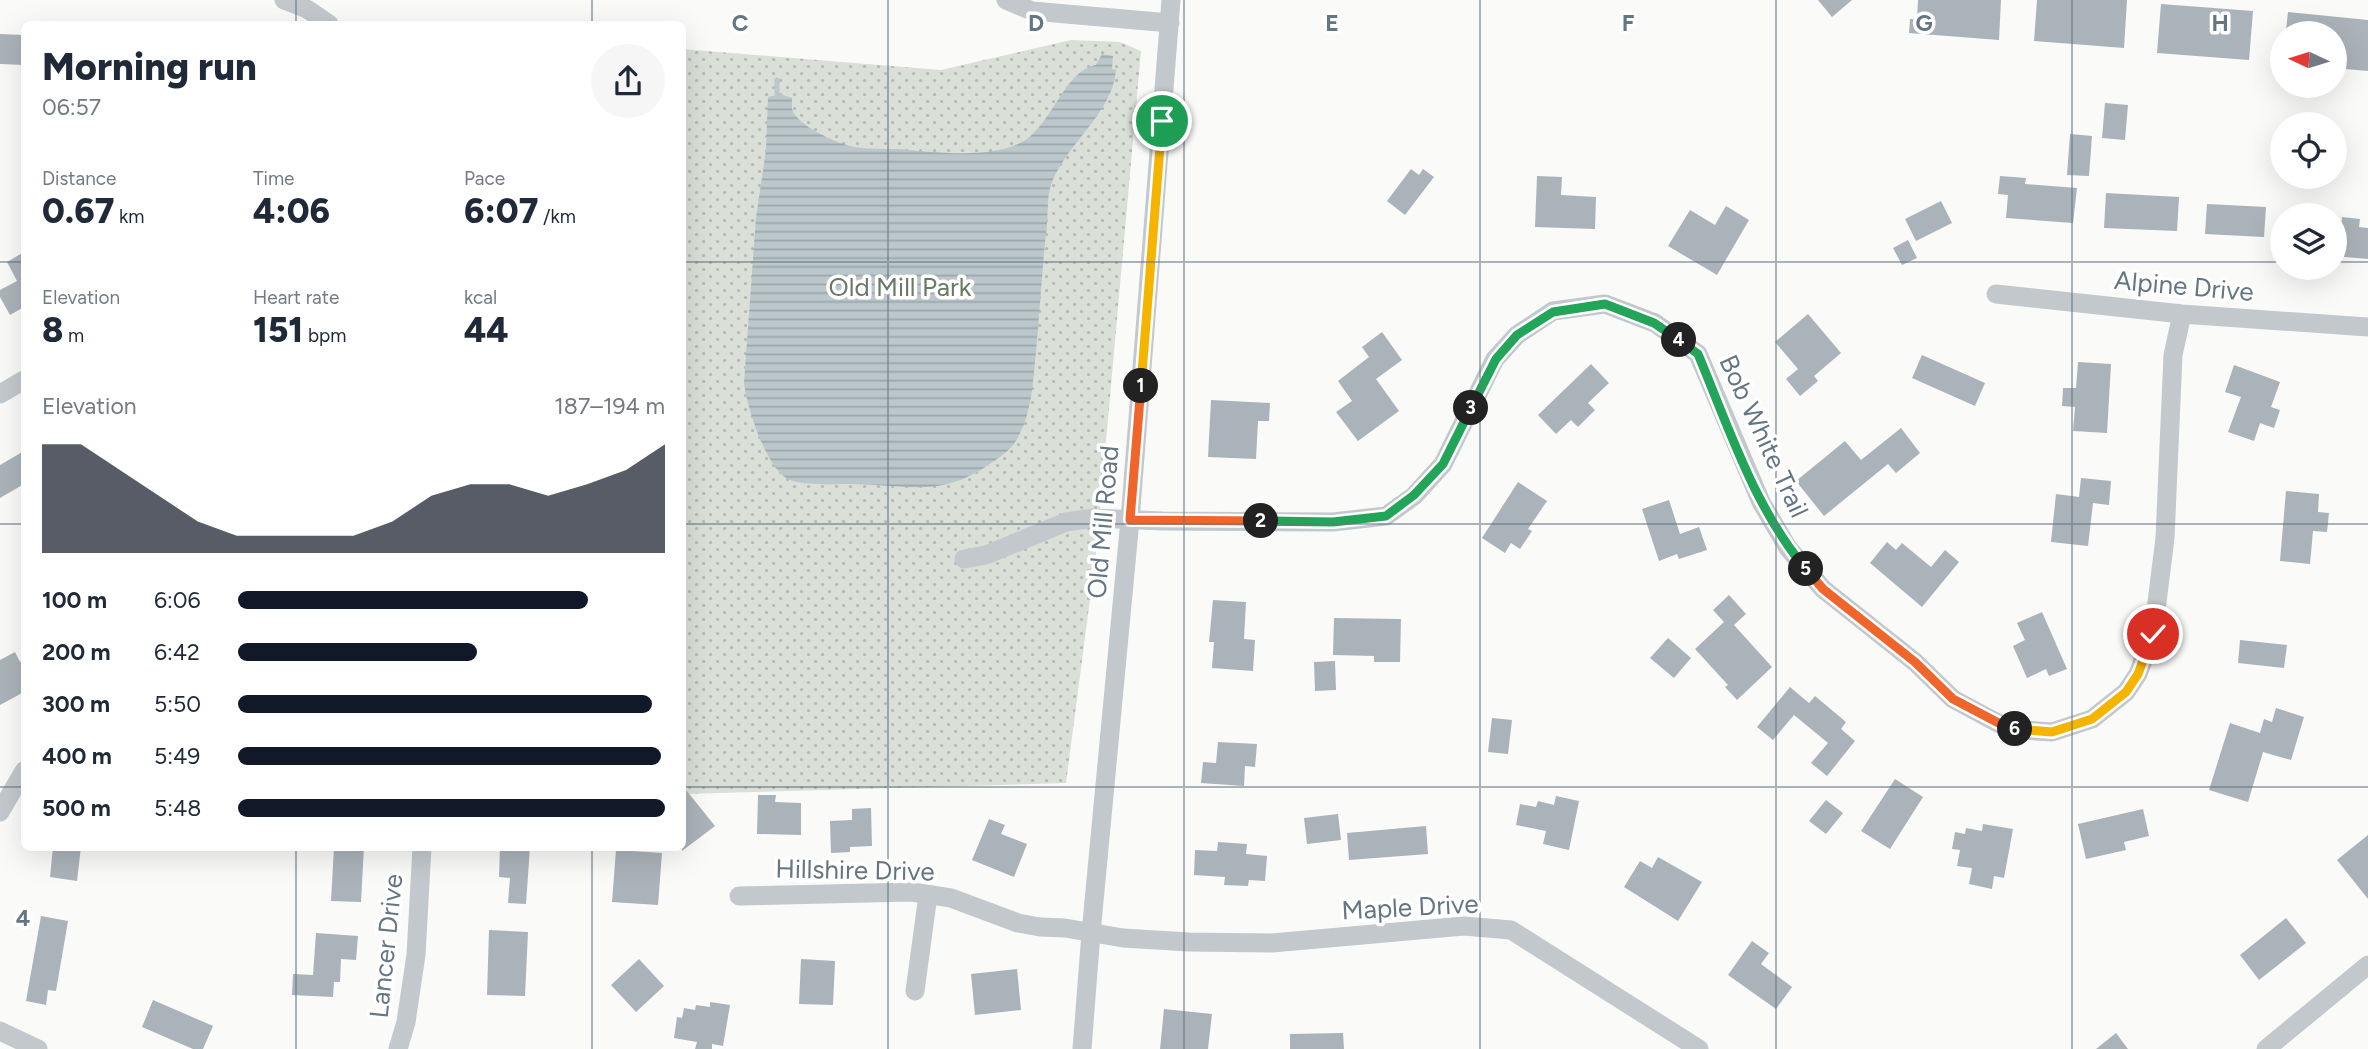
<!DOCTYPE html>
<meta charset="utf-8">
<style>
:root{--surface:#fff;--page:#f6f6f7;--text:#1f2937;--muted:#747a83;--accent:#111827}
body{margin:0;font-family:Figtree,sans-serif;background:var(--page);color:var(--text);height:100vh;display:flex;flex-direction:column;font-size:26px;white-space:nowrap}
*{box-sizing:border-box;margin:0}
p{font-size:23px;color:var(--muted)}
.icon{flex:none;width:38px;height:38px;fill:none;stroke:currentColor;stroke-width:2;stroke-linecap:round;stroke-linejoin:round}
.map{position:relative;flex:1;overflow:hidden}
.panel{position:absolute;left:21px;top:21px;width:665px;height:830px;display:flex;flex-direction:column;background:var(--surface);border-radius:10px;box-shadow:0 7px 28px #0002}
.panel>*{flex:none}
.needle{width:46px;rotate:274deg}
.tools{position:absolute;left:2270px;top:21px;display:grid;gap:14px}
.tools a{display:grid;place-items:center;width:77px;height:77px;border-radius:50%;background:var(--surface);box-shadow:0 7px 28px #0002;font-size:35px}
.pin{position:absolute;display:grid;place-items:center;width:60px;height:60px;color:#fff;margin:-30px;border:4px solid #fff;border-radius:50%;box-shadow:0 2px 7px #0007}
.km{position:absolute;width:35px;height:35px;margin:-18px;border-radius:50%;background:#222;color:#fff;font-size:19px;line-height:35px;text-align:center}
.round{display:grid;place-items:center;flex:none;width:74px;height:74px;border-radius:37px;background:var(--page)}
.overview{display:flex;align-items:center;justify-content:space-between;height:119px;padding:0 21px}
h1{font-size:38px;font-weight:800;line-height:52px}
.stats{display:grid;grid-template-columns:repeat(3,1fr);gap:10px;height:119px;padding:7px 21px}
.stats div{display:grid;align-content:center}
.stats b{font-size:35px;font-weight:800}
.stats small{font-size:19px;font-weight:400}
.stats p{font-size:19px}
.chart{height:196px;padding:14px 21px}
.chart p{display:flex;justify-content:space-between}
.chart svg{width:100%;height:126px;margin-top:7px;fill:var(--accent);opacity:.7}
ul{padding:0 21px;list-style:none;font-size:23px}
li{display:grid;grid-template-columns:112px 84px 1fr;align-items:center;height:52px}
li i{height:18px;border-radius:9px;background:var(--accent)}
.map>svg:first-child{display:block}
.park{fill:url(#park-dots)}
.water{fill:url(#water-rules)}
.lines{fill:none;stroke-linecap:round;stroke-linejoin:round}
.stream{stroke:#bbc7cb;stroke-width:5}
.building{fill:#aab3b9}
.minor{stroke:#c3c8cc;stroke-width:19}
.split-1-casing{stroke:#fff;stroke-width:14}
.split-2-casing{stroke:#fff;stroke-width:14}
.split-3-casing{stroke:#fff;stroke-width:14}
.split-4-casing{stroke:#fff;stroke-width:14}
.split-5-casing{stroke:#fff;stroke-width:14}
.split-6-casing{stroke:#fff;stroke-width:14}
.split-7-casing{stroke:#fff;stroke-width:14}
.split-1{stroke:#f5b400;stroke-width:9}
.split-2{stroke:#f0652b;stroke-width:9}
.split-3{stroke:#22a559;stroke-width:9}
.split-4{stroke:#22a559;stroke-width:9}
.split-5{stroke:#22a559;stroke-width:9}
.split-6{stroke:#f0652b;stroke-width:9}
.split-7{stroke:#f5b400;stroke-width:9}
.grid{fill:none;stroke:#657683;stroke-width:2;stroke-opacity:0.55}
.labels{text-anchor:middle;stroke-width:7;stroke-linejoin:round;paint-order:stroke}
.street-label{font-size:26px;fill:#657683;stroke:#fff}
.park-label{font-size:26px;fill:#687a64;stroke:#fff}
.grid-label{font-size:23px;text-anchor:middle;font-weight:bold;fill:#657683;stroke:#fff;stroke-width:7;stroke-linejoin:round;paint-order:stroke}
</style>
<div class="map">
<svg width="2368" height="1049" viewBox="0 0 2368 1049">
<defs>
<pattern id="park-dots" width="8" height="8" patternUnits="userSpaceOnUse" patternTransform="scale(1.75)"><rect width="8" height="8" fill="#dadfd7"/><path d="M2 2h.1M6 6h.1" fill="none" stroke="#b4b9b4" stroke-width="1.8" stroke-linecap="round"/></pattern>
<pattern id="water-rules" width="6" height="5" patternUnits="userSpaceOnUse" patternTransform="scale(1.75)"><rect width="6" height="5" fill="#bbc7cb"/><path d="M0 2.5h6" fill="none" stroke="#9ca6aa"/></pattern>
</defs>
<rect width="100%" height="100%" fill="#fafaf8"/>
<path class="park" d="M1071 40 1120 42 1141 51 1096 553 1066 783 683 794 682 49 941 70Z"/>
<path class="water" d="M1102 54 1113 56 1112 69 1116 70C1113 114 1062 147 1050 188 1047 200 1048 214 1047 225 1042 267 1040 310 1036 352 1033 380 1032 414 1017 439 1011 450 1000 457 990 464 940 498 909 485 853 484 838 484 797 486 786 478 765 464 747 407 744 383L756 218 766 150 768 97 780 94 792 98C792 101 792 105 792 109 797 126 838 144 854 147 868 149 883 149 897 149 934 152 991 160 1024 141 1052 124 1065 70 1096 65Z"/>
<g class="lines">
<path class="stream" d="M777 80V94"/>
</g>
<path class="building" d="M1818 0H1852L1832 17Z
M1918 0H2001L1999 40 1909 33 1910 19H1917Z
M2037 0H2127L2124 48 2034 41Z
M2161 4 2253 11 2249 60 2157 53Z
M2288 12 2368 20V71L2334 68V33H2293L2294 31 2286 30Z
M0 34 24 35V65L0 64Z
M2105 103 2128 105 2125 140 2102 138Z
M2070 134 2092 136 2089 176 2067 175Z
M1411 169 1419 175 1423 169 1434 177 1405 215 1387 201Z
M1537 176 1562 177 1561 195 1596 197 1595 229 1535 227Z
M2000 176 2026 178 2025 184 2077 188 2073 223 2006 218 2008 195 1998 194Z
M2106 193 2179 197 2177 231 2104 228Z
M1941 201 1952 223 1916 241 1905 219Z
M2207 204 2266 207 2264 237 2205 234Z
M1726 206 1749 220 1717 275 1668 246 1690 210 1715 225Z
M2342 217 2360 219 2359 227 2368 228V259L2334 256V225L2341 226Z
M1908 240 1917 258 1902 265 1893 248Z
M24 252V307L10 315 0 297V290L17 281 7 262Z
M1808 314 1841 353 1814 376 1818 381 1800 396 1786 379 1798 369 1775 342Z
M1382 332 1402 360 1376 379 1399 411 1358 441 1336 412 1352 401 1338 381 1369 357 1362 347Z
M1922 355 1985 383 1975 406 1912 378Z
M2078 362 2111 364 2107 433 2073 431 2075 407 2062 406 2063 388H2076Z
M1591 364 1609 383 1588 403 1595 410 1578 427 1571 420 1556 434 1538 415Z
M2234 365 2280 382 2271 407 2280 410 2274 428 2260 423 2254 441 2228 432 2241 397 2225 392Z
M1211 400 1270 403 1269 421H1258L1256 459 1208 457Z
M1901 428 1920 453 1896 473 1888 464 1824 516 1796 481 1845 441 1861 460Z
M24 451V484L0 498V465Z
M2081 478 2111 481 2109 505 2093 503 2088 546 2051 542 2056 494 2079 497Z
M1518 482 1547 501 1528 529 1532 531 1520 549 1511 543 1505 553 1482 538Z
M2286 491 2319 494 2318 512 2329 513 2327 532 2313 531 2310 564 2280 561Z
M1669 500 1680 534 1699 527 1707 550 1679 559 1677 554 1659 561 1642 509Z
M1887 542 1896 550 1902 543 1931 567 1945 550 1959 562 1922 607 1870 563Z
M1729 595 1746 614 1734 625 1772 667 1737 700 1725 687 1728 685 1695 649 1724 622 1713 610Z
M1213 600 1246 602 1244 639 1255 640 1253 671 1212 668 1214 642H1209Z
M2042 612 2067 669 2049 676 2046 669 2027 678 2013 646 2025 640 2017 623Z
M1334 618 1401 619 1400 662H1374V656L1333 655Z
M1668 638 1691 658 1674 678 1650 658Z
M2240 640 2287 645 2284 668 2238 663Z
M15 652 20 662 24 659V692L0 705V660Z
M1335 661 1336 690 1315 691 1314 662Z
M1790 687 1809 703 1815 696 1846 722 1841 729 1855 741 1827 776 1811 763 1828 743 1794 715 1773 740 1757 727Z
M2276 708 2304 717 2291 760 2263 752 2248 802 2209 790 2230 723 2260 733 2264 719 2272 722Z
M1492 718 1512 720 1508 754 1488 752Z
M1218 742 1257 744 1255 767 1245 766 1244 786 1201 783 1203 762 1216 763Z
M1895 779 1923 797 1890 849 1861 831Z
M682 785 715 826 682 851Z
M758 795H776L775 802 801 803V835L757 834Z
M1556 796 1579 801 1569 850 1543 844 1546 831 1516 825 1520 804 1536 807 1538 801 1554 805Z
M1826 800 1843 813 1826 834 1809 821Z
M871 808 872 846 850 847V852L831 853 830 821 852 820V809Z
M2143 809 2149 836 2124 842 2126 850 2086 859 2078 824Z
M1338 814 1341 840 1307 844 1304 818Z
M989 819 1005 825 1001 834 1027 844 1014 877 972 860Z
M1983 824 2013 829 2004 878 1994 876 1992 889 1969 884 1972 868 1957 866 1960 850 1952 849 1955 832 1965 834 1966 828 1982 831Z
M1426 826 1428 854 1349 860 1347 833Z
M2368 835V899L2337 860Z
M1218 842 1247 844 1246 854 1267 856 1265 881 1249 880 1248 886 1224 885 1225 877 1194 875 1195 850 1217 851Z
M53 847H81L77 881 50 877Z
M334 847H364L361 902 331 901Z
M500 847H530L526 904 508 903 510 878 499 877Z
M616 850 662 853 658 905 612 902Z
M1658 857 1702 882 1678 921 1624 887 1640 861 1652 868Z
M41 916 68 921 56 991 48 990 46 1005 26 1001Z
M2286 918 2306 943 2259 980 2240 955Z
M489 930 528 932 525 996 487 995Z
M316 933 358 936 356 960 341 959 340 982H334L333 997 292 995 293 974 313 975Z
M1752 941 1769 953 1761 964 1792 987 1776 1009 1728 975Z
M639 959 664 986 636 1012 611 985Z
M801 959 835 961 833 1005 799 1004Z
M1017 969 1021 1010 975 1015 971 974Z
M153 1000 213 1026 203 1049H193L142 1027Z
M710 1002 730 1005 723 1046 712 1044V1049H695L697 1042 674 1038 677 1017 682 1018 684 1008 695 1010 696 1005 710 1007Z
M1164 1009 1212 1014 1208 1049H1160Z
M1343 1033 1344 1049H1290V1034Z
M2116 1033 2128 1049H2096Z"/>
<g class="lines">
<path class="minor" d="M284 0 307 9 329 24
M1006 0 1032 11 1170 23
M1996 294 2182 314 2368 327
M0 394 24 380
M964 559 986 555 1066 522 1094 518 1163 521 1333 522 1386 516 1414 496 1443 464 1495 359 1517 335 1553 311 1605 304 1655 323 1698 354 1761 502 1788 548 1823 589 1915 662 1953 699 2009 729 2052 732 2092 719 2126 692 2138 674 2153 634 2165 538 2173 355 2182 314
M0 812 24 771
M739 896 912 892 951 898 1018 923 1040 927 1065 928 1123 938 1189 942 1272 943 1464 926 1511 930 1699 1049
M915 991 928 895
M0 1031 38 1049
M398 1049 406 1022 416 955 422 847
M1082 1049 1091 933 1130 520 1171 0
M2266 1049 2368 965"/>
</g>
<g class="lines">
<defs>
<path id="split-1" d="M1141 386 1162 121"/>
<path id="split-2" d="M1141 386 1130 520 1261 521"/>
<path id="split-3" d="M1261 521 1333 522 1386 516 1414 495 1443 464 1471 408"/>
<path id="split-4" d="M1471 408 1496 359 1517 335 1553 312 1605 304 1654 323 1679 340"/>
<path id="split-5" d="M1679 340 1698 354C1728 426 1755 509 1806 569"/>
<path id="split-6" d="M1806 569 1823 589 1915 662 1953 699 2010 729H2015"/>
<path id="split-7" d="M2015 729 2052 732 2092 719 2126 692 2138 674 2153 634"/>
</defs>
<use href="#split-1" class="split-1-casing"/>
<use href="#split-2" class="split-2-casing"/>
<use href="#split-3" class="split-3-casing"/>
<use href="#split-4" class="split-4-casing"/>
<use href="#split-5" class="split-5-casing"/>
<use href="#split-6" class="split-6-casing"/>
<use href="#split-7" class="split-7-casing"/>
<use href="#split-1" class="split-1"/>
<use href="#split-2" class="split-2"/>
<use href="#split-3" class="split-3"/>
<use href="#split-4" class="split-4"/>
<use href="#split-5" class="split-5"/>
<use href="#split-6" class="split-6"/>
<use href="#split-7" class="split-7"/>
</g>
<path class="grid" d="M296 0V24M592 0V24M888 0V1049M1184 0V1049M1480 0V1049M1776 0V1049M2072 0V1049M0 262H24M682 262H2282M2334 262H2368M0 524H24M682 524H2368M0 787H24M682 787H2368M296 847V1049M592 847V1049"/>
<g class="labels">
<g class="street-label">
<text transform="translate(2184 286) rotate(5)" y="9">Alpine Drive</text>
<text transform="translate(1764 436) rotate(65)" y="9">Bob White Trail</text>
<text transform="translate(1103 522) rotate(-85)" y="9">Old Mill Road</text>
<text transform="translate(855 870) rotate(1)" y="9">Hillshire Drive</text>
<text transform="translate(1410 907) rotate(-3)" y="9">Maple Drive</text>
<text transform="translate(386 946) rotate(-84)" y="9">Lancer Drive</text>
</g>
<g class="park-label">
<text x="900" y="296">Old Mill Park</text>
</g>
</g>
<g class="grid-label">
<text x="740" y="31">C</text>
<text x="1036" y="31">D</text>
<text x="1332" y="31">E</text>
<text x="1628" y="31">F</text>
<text x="1924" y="31">G</text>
<text x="2220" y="31">H</text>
<text x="23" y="926">4</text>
</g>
</svg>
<div class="tools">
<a><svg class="needle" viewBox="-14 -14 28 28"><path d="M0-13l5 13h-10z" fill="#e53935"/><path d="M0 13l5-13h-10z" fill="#747a83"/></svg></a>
<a><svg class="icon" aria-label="locate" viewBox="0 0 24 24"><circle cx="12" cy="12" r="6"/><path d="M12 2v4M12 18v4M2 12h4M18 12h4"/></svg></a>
<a><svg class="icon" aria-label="layers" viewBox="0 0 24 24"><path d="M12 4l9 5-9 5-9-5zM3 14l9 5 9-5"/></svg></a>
</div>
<div class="pin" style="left:1162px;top:121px;background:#1e9e55"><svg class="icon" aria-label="arrive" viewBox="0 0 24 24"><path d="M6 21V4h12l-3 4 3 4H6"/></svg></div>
<div class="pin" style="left:2153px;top:634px;background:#d93025"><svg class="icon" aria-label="check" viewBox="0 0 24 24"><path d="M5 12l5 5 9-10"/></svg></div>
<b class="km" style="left:1141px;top:386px">1</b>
<b class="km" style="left:1261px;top:521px">2</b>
<b class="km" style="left:1471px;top:408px">3</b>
<b class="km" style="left:1679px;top:340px">4</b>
<b class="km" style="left:1806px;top:569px">5</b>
<b class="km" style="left:2015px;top:729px">6</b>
<section class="panel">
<div class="overview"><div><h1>Morning run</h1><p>06:57</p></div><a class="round"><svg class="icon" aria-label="share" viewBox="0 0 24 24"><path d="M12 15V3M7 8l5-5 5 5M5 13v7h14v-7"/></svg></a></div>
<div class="stats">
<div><p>Distance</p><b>0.67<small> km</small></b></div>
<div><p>Time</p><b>4:06</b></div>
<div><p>Pace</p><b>6:07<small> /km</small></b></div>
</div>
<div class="stats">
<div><p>Elevation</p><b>8<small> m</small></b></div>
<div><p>Heart rate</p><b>151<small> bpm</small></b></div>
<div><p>kcal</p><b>44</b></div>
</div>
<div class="chart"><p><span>Elevation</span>187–194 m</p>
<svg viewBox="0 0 160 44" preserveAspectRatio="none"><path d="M0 44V6L10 6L20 15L30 24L40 33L50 38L60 38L70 38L80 38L90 33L100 24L110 20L120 20L130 24L140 20L150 15L160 6V44z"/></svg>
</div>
<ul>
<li><b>100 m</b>6:06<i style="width:82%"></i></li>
<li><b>200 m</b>6:42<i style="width:56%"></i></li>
<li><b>300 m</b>5:50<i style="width:97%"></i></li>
<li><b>400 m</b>5:49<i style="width:99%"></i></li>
<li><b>500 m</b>5:48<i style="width:100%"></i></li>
</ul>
</section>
</div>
